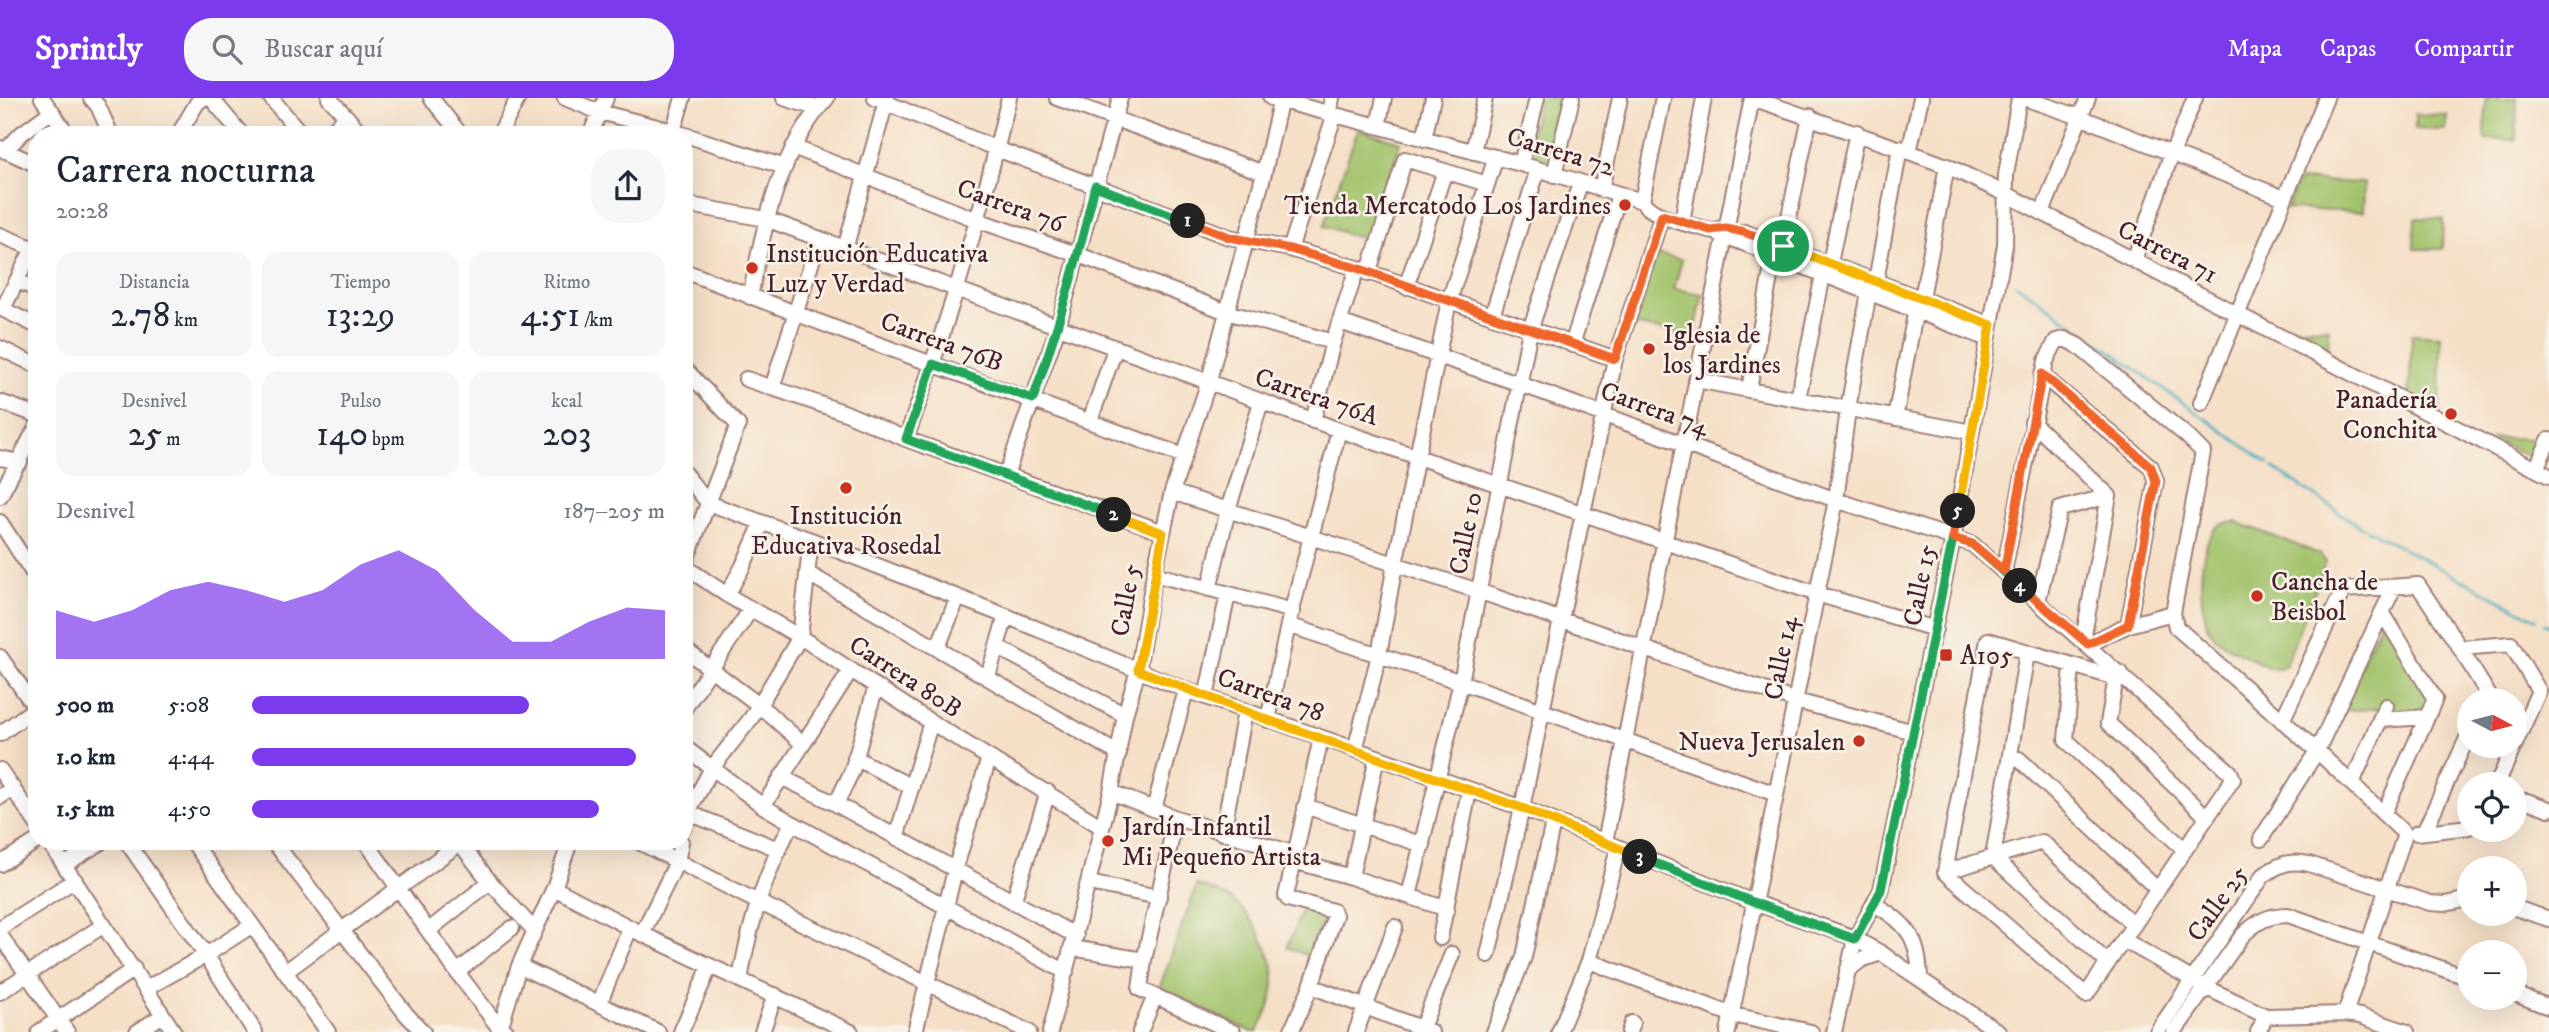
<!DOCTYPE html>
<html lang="es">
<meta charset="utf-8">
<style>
:root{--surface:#fff;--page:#f6f6f7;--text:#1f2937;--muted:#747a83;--accent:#7c3aed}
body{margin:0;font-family:"IM FELL DW Pica",serif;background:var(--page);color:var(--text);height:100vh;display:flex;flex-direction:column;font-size:26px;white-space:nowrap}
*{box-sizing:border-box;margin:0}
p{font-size:23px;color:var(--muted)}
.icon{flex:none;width:38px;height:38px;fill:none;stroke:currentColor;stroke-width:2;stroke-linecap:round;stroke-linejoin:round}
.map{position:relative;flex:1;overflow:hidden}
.sheet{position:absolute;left:28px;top:28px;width:665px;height:724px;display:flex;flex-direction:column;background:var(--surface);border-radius:28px;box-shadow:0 7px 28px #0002}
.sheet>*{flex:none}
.needle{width:46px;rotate:97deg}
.controls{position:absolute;left:2457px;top:590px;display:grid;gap:14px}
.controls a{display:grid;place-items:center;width:70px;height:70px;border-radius:50%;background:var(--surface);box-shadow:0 7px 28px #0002;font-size:35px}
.pin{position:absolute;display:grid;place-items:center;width:60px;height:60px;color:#fff;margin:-30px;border:4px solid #fff;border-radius:50%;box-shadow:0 2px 7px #0007}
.km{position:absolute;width:35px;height:35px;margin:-18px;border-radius:50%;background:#222;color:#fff;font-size:19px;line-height:35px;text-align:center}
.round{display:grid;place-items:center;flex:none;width:74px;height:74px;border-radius:28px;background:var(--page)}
.head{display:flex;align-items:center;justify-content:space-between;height:119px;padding:0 28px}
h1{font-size:38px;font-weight:600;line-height:52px}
.figures{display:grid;grid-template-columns:repeat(3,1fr);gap:10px;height:119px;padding:7px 28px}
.figures div{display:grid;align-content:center;border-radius:18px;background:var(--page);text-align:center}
.figures b{font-size:35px;font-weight:600}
.figures small{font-size:19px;font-weight:400}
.figures p{font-size:19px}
.chart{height:196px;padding:14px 28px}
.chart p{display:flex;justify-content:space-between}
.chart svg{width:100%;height:126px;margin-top:7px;fill:var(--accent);opacity:.7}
ul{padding:0 28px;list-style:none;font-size:23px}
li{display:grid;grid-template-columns:112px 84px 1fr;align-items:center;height:52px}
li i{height:18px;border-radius:9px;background:var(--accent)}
header{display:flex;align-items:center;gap:42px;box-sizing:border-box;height:98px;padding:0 35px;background:var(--accent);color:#fff}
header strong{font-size:33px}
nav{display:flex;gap:38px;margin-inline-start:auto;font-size:24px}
.search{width:490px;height:63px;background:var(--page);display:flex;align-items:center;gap:18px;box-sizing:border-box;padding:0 24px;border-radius:28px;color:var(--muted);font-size:26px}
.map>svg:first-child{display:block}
.green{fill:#a1c26b;stroke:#76704b;stroke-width:2}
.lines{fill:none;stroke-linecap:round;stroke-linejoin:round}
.stream{stroke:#42acc1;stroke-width:2.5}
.minor-casing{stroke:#a07f78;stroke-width:18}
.minor{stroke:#fff;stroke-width:14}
.split-1-casing{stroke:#fff;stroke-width:14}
.split-2-casing{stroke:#fff;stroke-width:14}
.split-3-casing{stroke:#fff;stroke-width:14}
.split-4-casing{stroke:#fff;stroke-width:14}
.split-5-casing{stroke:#fff;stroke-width:14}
.split-6-casing{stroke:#fff;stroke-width:14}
.split-1{stroke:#f0652b;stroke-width:9}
.split-2{stroke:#22a559;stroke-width:9}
.split-3{stroke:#f5b400;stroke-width:9}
.split-4{stroke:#22a559;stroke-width:9}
.split-5{stroke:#f0652b;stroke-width:9}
.split-6{stroke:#f5b400;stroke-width:9}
.poi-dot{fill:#c8321e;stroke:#f7f3e8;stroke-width:2.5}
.labels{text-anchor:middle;stroke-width:5;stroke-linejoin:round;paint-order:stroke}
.street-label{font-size:26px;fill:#4a1f2b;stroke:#f7f3e8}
.poi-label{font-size:26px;fill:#4a1f2b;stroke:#f7f3e8;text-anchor:start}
</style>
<header>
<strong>Sprintly</strong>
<div class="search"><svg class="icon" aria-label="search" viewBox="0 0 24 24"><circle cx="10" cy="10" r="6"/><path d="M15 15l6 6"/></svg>Buscar aquí</div>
<nav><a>Mapa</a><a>Capas</a><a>Compartir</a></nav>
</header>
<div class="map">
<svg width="2549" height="934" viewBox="0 0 2549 934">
<rect width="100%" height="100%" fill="#f7f3e8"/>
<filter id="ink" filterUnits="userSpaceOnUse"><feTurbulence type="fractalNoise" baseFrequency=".0143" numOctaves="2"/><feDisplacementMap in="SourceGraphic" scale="14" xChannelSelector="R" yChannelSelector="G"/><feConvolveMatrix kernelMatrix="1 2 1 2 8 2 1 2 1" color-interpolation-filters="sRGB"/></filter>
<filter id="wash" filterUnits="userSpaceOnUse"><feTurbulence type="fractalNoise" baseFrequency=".00686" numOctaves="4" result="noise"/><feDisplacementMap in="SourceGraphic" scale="28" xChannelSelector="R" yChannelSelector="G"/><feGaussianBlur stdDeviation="1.57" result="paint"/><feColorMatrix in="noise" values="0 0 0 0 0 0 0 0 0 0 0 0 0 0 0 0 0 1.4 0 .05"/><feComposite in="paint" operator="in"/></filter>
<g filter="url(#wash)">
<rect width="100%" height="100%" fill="#f5dfc6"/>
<path class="green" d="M1540 0H1568L1551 71 1524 61Z
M2486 0H2517L2516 42 2485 41Z
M2415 16 2447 17 2446 32 2415 31Z
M1358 31 1401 44 1369 143 1324 128Z
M2299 82 2364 85 2363 114 2286 111Z
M2415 120 2443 121 2442 151H2414Z
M1653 155 1682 162 1674 191 1703 196 1694 239 1630 226Z
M2277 229 2329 230 2328 255Z
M2412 236 2441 238 2440 316 2409 300Z
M2490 340 2541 341 2533 361Z
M2236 424 2320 456 2326 464 2286 566 2279 571 2269 570C2253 560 2231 553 2216 540 2196 522 2195 443 2220 427 2223 425 2231 425 2236 424Z
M2382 519 2431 601 2426 612 2385 615 2384 610 2340 613Z
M1197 787C1208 791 1222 795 1232 802 1252 817 1275 857 1274 882 1274 901 1266 918 1257 934H1252L1159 891Z
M1303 810 1324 819 1308 858 1287 849Z"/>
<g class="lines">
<path class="stream" d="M2016 186 2269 366
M2273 370 2358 427 2537 521
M2544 525 2549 527"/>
</g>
</g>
<g filter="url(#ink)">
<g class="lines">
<defs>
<path id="minor" d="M42 0 68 37
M91 0 98 8 108 30
M211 0 242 37
M271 0 302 37
M329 0 363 37
M431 0 461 37
M565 0 599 14 673 33 785 69
M784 0 816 10
M875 0 997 51 1229 139 1290 151 1357 170 1615 261
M1057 0 1264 75
M1271 0 1521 66 1642 103C1653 120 1691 127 1710 132L1988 241
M1752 0 1909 54 1947 68 2010 98 2549 378
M2024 0 2080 19 2284 100
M1378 28 1384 0
M180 34 197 5 203 0
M326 37 347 19
M499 37 518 0
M590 37 606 0
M672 37 683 0
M1424 41 1433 0
M793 49 977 122 1079 157 1227 214 1333 244
M0 50 37 67
M5 53 21 36 52 13
M1473 54 1485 0
M1909 54 1921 0
M1521 66 1537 0
M1554 77 1572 0
M1601 92 1620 0
M1642 103 1663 0
M684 106 766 121 1339 332 1817 496 1935 531
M2042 115 2088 0
M1682 124 1704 0
M1718 131 1744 134 1991 227
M0 137 37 152
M1783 148 1810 18
M845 151 887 0
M1290 151 1333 22 1329 16 1332 0
M2134 162 2171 58 2195 0
M1830 165 1857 34
M684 173 869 243 1184 358
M1368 176 1405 61 1487 86
M1876 183 1900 50
M19 184 37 191
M1406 189 1445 73
M750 199C764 129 778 54 827 0
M1922 200 1947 68
M0 210 37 228
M3 211 33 150
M1492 218 1538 71
M1340 224 1520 286 1836 402 1972 446 2230 674 2233 681 2086 897 1945 774
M1572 247 1619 97
M0 250 37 268
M684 270 738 327 684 468
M2042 277 2151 369 2156 383 2128 527
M746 281 846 315 906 341 1163 434
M1696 282 1972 334
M772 290 819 141
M1749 291 1774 158
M1798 301 1823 177
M0 304 37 317
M2201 305 2326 0
M1895 320 1916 211
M1090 323 1115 251
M1313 323 1333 244 1357 170
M2032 324 2109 398
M906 341C946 230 982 115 1009 0
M0 360 20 364
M2536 371 2549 342
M684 375 708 405 811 442 1006 518 1186 592 1522 710 1755 805 1849 838 1881 855 1999 934
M1006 377 1058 229 1120 0
M1172 394 1478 493 1796 603 1914 634
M0 398 37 328
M0 424 37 481
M684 468 727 497 800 539 931 624 1102 729
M2004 473 2046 263 2056 243 2064 241 2077 247 2187 338 2203 354 2173 515 2176 529 2317 653 2405 736
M807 475 1119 656
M1154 476 1293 513
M1209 491 1228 412 1261 304
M727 497 743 468 762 425
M2038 503 2060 411 2109 398
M2382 514 2435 601 2384 715
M1288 527 1461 584 1776 696
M2083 542 2109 398
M2088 546 2128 527 2173 515
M938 549 958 499
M997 549 1125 617
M2460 550 2511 546 2539 593 2515 646
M684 551 759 607 803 646
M2027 555 1993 759 2108 865
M0 559 37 612
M2072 568 2066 642 2185 752
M2121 575 2116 580 2108 625 2207 719
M988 578 1006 518
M1206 599 1228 496
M684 611 751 511
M1268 622 1288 527 1339 332
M2380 622 2427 619
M2282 623 2343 492 2418 487 2460 550 2488 596 2485 602
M0 636 37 609
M684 649 763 708 792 725 1066 874
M1355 652 1379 557 1395 466 1449 203 1496 59
M855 660 912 689
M2019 661 2158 792
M0 672 37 726
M781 679 836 706 1076 838
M2352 685 2386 608
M2497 686 2514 648
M1111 694 1176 720 1296 756
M0 699 13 690
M2515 703H2527L2549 711
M836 706 852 673 876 588
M763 708 851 572
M1305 708 1423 747
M1154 711 1186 592
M684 713 778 751
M1176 720 1144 862 1140 891 1233 934
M684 729 688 714 712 670 752 619 800 539 811 442
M2424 734 2469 636
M1223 735 1245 613
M2417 735 2469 729
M896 740 931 624
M2261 741 2317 653 2394 489
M49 744 174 934
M127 744 206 857 255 934
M193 744 328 934
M274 744 406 916 423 934
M366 744 457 874 500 931 507 934
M459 744 490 784 535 833
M639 744 758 804 1029 934
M1605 744C1656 496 1702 248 1752 0
M1294 763 1351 779 1447 811
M0 766 37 743
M64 767 101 744
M1945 774 1988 542 2116 580
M1945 774 2042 744 2134 827
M1351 779 1377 659
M1089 785 1159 799
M554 790 642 836 851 934
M1409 798 1461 584 1530 232 1580 86
M1013 804 1048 694
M1874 806C1908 825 1919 841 1920 881
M2515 810 2549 821
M0 830 75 782
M429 832 490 784
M642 836 677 764 681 744
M0 837 67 934
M1440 840 1469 693
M2124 842 2205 889 2266 918 2345 916 2360 918 2407 934
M1072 850 1144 862
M1488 857 1522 710 1615 261 1662 117
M1589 863 1733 917 1811 934
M519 868 658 934
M1847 873 1861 862 1881 855
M285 874 460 745
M457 874 512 830
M740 882C749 827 765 775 792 725
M1311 888 1431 934
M147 890 206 857 251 828
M0 894 104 827
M2515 896 2549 909
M599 906 630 830
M2345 916 2405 736
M39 934 134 871
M137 934 163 917
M499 934 519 868 554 790 570 744
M681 934 710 868
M762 934 775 897
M915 934 955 772 989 660
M1050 934 1111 694 1125 617 1138 572 1154 476 1172 394 1208 286 1264 75 1281 0
M1140 934 1155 898
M1291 934 1311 888 1335 817 1333 813 1288 801 1286 798 1321 640
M1356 934 1395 829
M1420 934 1452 856
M1494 934 1524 859 1553 724
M1559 934 1589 863 1618 750
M1629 934 1632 925
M1728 934 1836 402 1848 311 1869 194
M1834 934 1855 841 1881 792 1953 440 2005 147 2006 77 2019 0
M2157 934 2263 778C2279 766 2289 762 2309 766L2430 805 2445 806 2469 801
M2174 934 2242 838C2256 824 2268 817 2288 817L2469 880
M2258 934 2266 918"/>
</defs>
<use href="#minor" class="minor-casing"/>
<use href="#minor" class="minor"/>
</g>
</g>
<g class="lines" filter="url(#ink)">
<defs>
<path id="split-1" d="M1188 123 1229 139 1290 151 1357 170 1615 261 1662 117 1710 132 1726 130 1744 134 1783 148"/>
<path id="split-2" d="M1114 417 906 341 933 266 1033 301C1058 231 1078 160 1095 88L1188 123"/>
<path id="split-3" d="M1114 417 1163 435 1138 572 1268 622 1522 710 1640 759"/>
<path id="split-4" d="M1640 759 1755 805 1855 841 1881 792 1953 440 1972 446 2020 488"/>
<path id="split-5" d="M1958 413 1953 440 1972 446 2004 473 2042 276 2151 369 2156 383 2128 527 2088 546 2020 488"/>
<path id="split-6" d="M1783 148 1991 227 1958 413"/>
</defs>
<use href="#split-1" class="split-1-casing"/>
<use href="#split-2" class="split-2-casing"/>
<use href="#split-3" class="split-3-casing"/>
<use href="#split-4" class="split-4-casing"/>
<use href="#split-5" class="split-5-casing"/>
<use href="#split-6" class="split-6-casing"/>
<use href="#split-1" class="split-1"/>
<use href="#split-2" class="split-2"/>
<use href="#split-3" class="split-3"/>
<use href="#split-4" class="split-4"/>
<use href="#split-5" class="split-5"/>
<use href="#split-6" class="split-6"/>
</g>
<g class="poi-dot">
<circle cx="1625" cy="107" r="7"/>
<circle cx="752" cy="170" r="7"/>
<circle cx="1649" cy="251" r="7"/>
<circle cx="2451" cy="316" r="7"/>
<circle cx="846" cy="390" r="7"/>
<circle cx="2257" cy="498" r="7"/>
<rect x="1939" y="550" width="14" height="14" rx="3.5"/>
<circle cx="1859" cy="643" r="7"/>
<circle cx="1108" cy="743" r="7"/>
</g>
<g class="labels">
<g class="street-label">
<text transform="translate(1561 53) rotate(17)" y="9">Carrera 72</text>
<text transform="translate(1011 107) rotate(20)" y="9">Carrera 76</text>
<text transform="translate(2168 153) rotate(27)" y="9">Carrera 71</text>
<text transform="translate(942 243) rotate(20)" y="9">Carrera 76B</text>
<text transform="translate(1317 298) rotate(19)" y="9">Carrera 76A</text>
<text transform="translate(1655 310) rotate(20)" y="9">Carrera 74</text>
<text transform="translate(1465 435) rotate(-79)" y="9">Calle 10</text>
<text transform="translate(1919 487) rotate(-79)" y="9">Calle 15</text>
<text transform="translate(1125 502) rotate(-80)" y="9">Calle 5</text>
<text transform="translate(1780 560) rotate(-79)" y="9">Calle 14</text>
<text transform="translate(906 578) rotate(33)" y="9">Carrera 80B</text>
<text transform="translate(1271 596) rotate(20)" y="9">Carrera 78</text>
<text transform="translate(2217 805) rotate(-55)" y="9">Calle 25</text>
</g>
<g class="poi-label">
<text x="1611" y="116" text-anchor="end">Tienda Mercatodo Los Jardines</text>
<text x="766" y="164">Institución Educativa<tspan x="766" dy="30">Luz y Verdad</tspan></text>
<text x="1663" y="245">Iglesia de<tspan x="1663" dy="30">los Jardines</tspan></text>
<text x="2437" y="310" text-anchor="end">Panadería<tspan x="2437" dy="30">Conchita</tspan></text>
<text x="846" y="426" text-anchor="middle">Institución<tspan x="846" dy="30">Educativa Rosedal</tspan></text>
<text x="2271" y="492">Cancha de<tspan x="2271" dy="30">Beisbol</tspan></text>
<text x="1960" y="566">A105</text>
<text x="1845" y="652" text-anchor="end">Nueva Jerusalen</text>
<text x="1122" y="737">Jardín Infantil<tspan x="1122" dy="30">Mi Pequeño Artista</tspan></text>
</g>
</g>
</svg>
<div class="controls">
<a><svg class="needle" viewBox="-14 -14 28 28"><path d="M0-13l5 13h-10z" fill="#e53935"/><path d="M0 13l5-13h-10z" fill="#747a83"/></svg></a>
<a><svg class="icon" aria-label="locate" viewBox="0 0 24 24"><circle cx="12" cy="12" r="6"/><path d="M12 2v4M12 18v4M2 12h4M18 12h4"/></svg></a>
<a>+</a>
<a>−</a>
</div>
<div class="pin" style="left:1783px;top:148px;background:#1e9e55"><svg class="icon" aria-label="arrive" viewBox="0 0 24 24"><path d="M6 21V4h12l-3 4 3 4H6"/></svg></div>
<b class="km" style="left:1188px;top:123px">1</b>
<b class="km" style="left:1114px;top:417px">2</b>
<b class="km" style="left:1640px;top:759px">3</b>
<b class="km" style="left:2020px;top:488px">4</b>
<b class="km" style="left:1958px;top:413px">5</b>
<section class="sheet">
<div class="head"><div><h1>Carrera nocturna</h1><p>20:28</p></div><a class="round"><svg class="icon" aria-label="share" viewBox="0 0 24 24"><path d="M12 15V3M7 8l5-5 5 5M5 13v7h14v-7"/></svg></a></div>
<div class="figures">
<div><p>Distancia</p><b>2.78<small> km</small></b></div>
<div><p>Tiempo</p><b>13:29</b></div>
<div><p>Ritmo</p><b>4:51<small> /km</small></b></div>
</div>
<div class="figures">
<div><p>Desnivel</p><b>25<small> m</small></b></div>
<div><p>Pulso</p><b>140<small> bpm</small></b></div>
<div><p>kcal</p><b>203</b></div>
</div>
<div class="chart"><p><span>Desnivel</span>187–205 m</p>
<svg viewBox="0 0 160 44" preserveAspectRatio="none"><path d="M0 44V27L10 31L20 27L30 20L40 17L50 20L60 24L70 20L80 11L90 6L100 13L110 27L120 38L130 38L140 31L150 26L160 27V44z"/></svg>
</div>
<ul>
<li><b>500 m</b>5:08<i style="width:67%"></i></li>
<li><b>1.0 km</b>4:44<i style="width:93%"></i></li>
<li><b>1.5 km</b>4:50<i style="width:84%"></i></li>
</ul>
</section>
</div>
